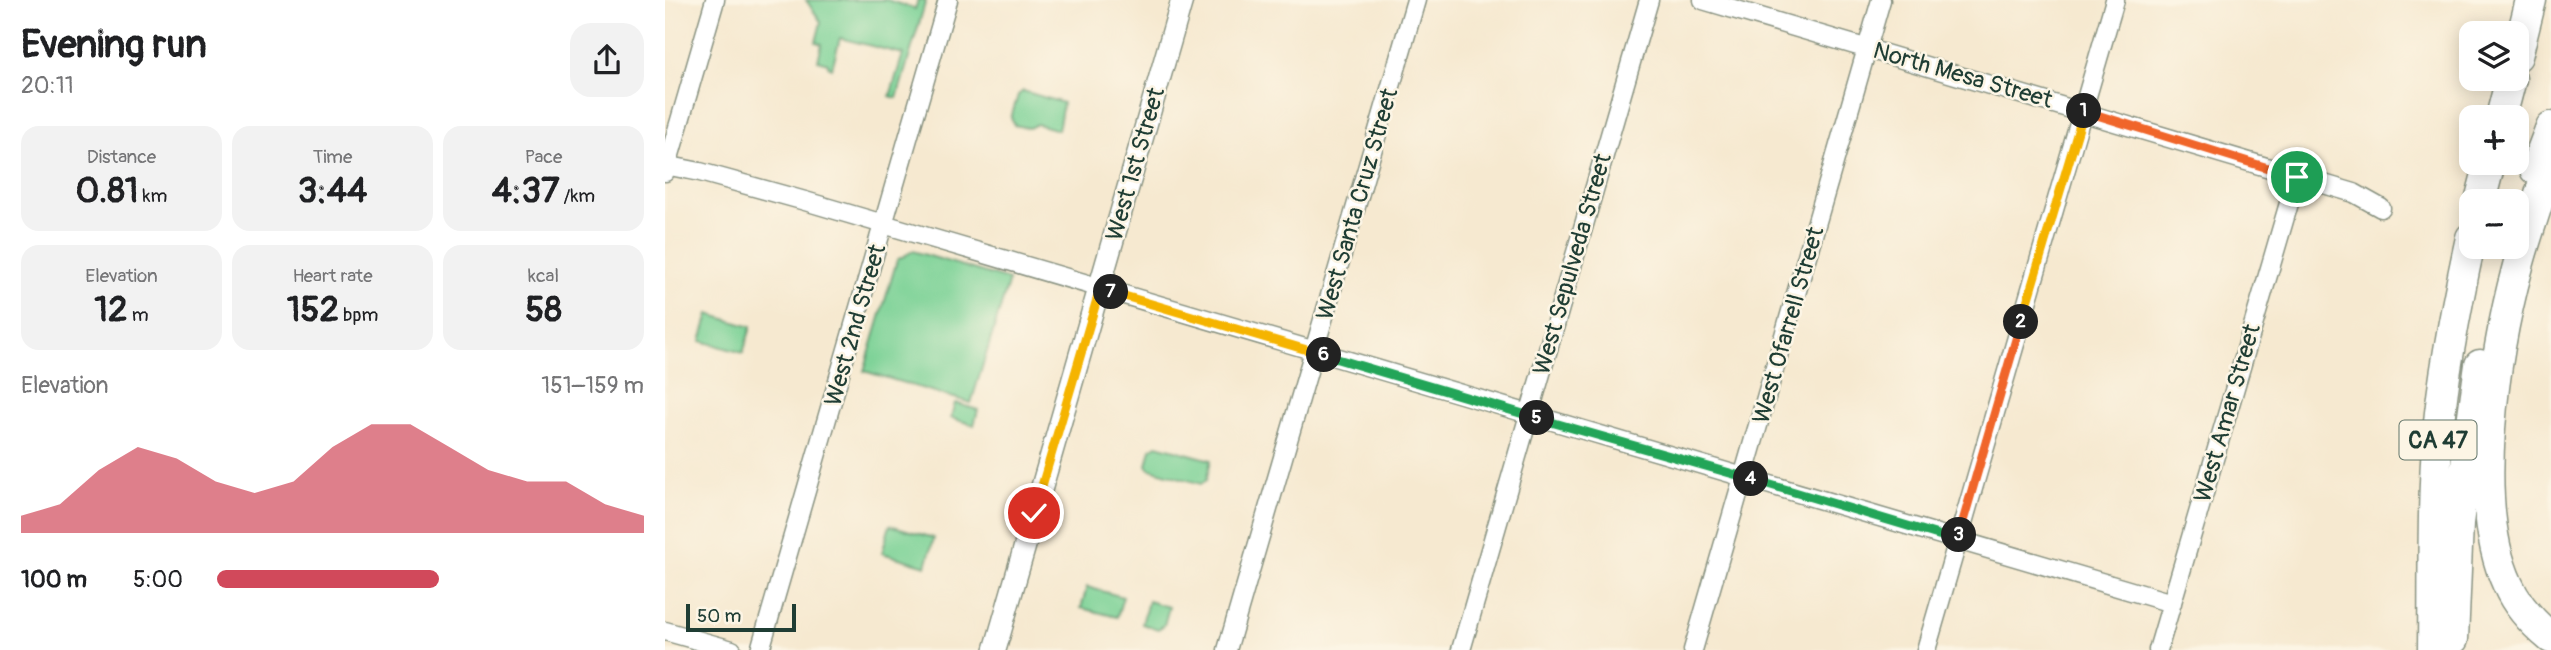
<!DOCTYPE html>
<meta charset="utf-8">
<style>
:root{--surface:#fff;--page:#f2f2f2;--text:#202124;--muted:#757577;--accent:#d1495b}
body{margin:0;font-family:Pangolin,sans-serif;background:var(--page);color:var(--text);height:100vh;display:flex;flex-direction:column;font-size:26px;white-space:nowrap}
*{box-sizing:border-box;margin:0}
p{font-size:23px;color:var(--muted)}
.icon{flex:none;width:38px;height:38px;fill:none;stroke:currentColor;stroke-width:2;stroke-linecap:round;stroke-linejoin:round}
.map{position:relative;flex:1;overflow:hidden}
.details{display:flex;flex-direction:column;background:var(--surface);width:665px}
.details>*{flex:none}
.tools{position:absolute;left:1794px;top:21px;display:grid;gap:14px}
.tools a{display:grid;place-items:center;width:70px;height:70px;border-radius:14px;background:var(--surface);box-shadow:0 4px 18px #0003;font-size:35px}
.scale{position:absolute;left:21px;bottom:18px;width:110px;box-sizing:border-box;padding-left:7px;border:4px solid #1f3d34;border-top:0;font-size:19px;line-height:24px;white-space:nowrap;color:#1f3d34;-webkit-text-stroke:5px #fcf5e5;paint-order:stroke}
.pin{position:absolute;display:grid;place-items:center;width:60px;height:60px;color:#fff;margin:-30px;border:4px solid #fff;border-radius:50%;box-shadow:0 2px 7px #0007}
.km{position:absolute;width:35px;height:35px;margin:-18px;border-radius:50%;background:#222;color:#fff;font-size:19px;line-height:35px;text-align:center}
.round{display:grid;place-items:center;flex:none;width:74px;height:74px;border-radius:21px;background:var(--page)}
.summary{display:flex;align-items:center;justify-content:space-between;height:119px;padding:0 21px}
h1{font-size:38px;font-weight:700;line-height:52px}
.stats{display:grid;grid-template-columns:repeat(3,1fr);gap:10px;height:119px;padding:7px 21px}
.stats div{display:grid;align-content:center;border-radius:18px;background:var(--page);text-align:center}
.stats b{font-size:35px;font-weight:700}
.stats small{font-size:19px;font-weight:400}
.stats p{font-size:19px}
.chart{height:196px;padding:14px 21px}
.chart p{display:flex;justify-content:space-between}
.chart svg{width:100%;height:126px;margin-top:7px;fill:var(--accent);opacity:.7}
ul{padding:0 21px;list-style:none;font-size:23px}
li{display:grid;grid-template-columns:112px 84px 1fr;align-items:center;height:52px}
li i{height:18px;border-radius:9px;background:var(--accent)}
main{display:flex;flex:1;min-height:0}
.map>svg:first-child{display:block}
.green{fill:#7cd296;stroke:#4e8865;stroke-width:2}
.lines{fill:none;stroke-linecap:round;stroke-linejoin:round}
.minor-casing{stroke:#8a9382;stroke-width:21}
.tertiary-casing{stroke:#8a9382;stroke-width:24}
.motorway-casing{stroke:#8a9382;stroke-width:33}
.minor{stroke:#fff;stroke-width:18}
.tertiary{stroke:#fff;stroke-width:21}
.motorway{stroke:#fff;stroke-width:30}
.split-1-casing{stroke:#fff;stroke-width:14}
.split-2-casing{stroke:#fff;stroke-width:14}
.split-3-casing{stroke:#fff;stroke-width:14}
.split-4-casing{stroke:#fff;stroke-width:14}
.split-5-casing{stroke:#fff;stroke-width:14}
.split-6-casing{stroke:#fff;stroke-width:14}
.split-7-casing{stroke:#fff;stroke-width:14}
.split-8-casing{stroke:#fff;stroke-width:14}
.split-1{stroke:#f0652b;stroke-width:9}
.split-2{stroke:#f5b400;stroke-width:9}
.split-3{stroke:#f0652b;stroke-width:9}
.split-4{stroke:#22a559;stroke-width:9}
.split-5{stroke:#22a559;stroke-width:9}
.split-6{stroke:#22a559;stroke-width:9}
.split-7{stroke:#f5b400;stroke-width:9}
.split-8{stroke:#f5b400;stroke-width:9}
.labels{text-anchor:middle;stroke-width:5;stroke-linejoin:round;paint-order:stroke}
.shield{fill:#fcf5e5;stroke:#617469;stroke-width:2}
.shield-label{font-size:23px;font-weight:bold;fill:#1f3d34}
.street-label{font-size:24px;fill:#1f3d34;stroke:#fcf5e5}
</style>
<main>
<section class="details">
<div class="summary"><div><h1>Evening run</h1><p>20:11</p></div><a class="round"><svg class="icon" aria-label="share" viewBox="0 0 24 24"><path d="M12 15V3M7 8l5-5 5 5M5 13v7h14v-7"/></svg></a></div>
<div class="stats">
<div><p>Distance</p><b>0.81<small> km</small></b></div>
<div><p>Time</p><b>3:44</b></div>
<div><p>Pace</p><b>4:37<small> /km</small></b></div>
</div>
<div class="stats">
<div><p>Elevation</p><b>12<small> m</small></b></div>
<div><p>Heart rate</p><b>152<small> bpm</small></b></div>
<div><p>kcal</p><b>58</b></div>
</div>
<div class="chart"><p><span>Elevation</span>151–159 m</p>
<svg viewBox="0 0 160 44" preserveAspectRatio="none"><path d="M0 44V38L10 34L20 22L30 14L40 18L50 26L60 30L70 26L80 14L90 6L100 6L110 14L120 22L130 26L140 26L150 34L160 38V44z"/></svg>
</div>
<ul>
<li><b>100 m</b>5:00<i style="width:52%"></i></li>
</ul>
</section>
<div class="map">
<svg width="1886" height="650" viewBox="0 0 1886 650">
<rect width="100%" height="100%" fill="#fcf5e5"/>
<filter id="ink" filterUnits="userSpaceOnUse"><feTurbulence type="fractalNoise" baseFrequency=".0143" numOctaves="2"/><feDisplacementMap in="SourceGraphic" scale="14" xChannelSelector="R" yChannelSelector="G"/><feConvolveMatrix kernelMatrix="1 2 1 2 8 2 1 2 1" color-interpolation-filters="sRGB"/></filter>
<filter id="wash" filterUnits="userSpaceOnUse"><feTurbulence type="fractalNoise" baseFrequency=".00686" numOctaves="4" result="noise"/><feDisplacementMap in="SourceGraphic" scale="28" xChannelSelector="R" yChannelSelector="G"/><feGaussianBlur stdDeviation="1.57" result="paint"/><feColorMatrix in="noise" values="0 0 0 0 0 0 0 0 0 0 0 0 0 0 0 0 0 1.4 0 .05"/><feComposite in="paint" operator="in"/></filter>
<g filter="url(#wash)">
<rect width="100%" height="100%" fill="#f6e9d0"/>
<path class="green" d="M141 0H222L250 9 253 0H261L232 98 225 96 238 54 175 38 167 68 163 66V63L153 60 157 44 151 42 156 22Z
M358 91 398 103 393 130 372 124 364 128 349 125 346 118 353 95Z
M248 251 344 280 306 403 199 371 232 260Z
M44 314 86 327 78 353 36 341Z
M290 403 313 410 309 425 286 418Z
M492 445 546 460 541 481 536 484 485 469 482 465 486 449Z
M225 525 269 538 261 566 217 553Z
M422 587 458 597 452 617 416 608Z
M483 601 504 607 499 625 493 629 477 624Z"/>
</g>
<g filter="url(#ink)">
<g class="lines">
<defs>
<path id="minor" d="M1038 0 1689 193 1716 208
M0 165 35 172 140 201 1507 603
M0 172 50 0
M0 631 67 650
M95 650 283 0
M562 650 751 0
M796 650 984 0
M1028 650 1216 0
M1261 650 1450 0
M1493 650 1632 176"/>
<path id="tertiary" d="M330 650 517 0"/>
<path id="motorway" d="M1852 56 1866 0
M1836 117 1846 79
M1886 154C1878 192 1863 228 1853 266 1830 350 1805 505 1843 585 1852 606 1868 623 1886 638
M1870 169 1886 127
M1815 201 1825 163
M1788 639 1793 523 1815 365
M1768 650C1769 577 1767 505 1773 432 1779 367 1792 302 1806 238"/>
</defs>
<use href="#minor" class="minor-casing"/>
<use href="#tertiary" class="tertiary-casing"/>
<use href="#motorway" class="motorway-casing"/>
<use href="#minor" class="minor"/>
<use href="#tertiary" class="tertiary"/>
<use href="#motorway" class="motorway"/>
</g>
</g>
<g class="lines" filter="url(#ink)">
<defs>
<path id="split-1" d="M1419 111 1632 177"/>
<path id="split-2" d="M1356 322 1419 111"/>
<path id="split-3" d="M1294 535 1356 322"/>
<path id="split-4" d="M1086 479 1293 541 1294 535"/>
<path id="split-5" d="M872 418 1086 479"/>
<path id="split-6" d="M659 355 872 418"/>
<path id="split-7" d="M446 292 659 355"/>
<path id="split-8" d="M369 513 435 289 446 292"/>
</defs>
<use href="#split-1" class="split-1-casing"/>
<use href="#split-2" class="split-2-casing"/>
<use href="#split-3" class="split-3-casing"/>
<use href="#split-4" class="split-4-casing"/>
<use href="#split-5" class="split-5-casing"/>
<use href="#split-6" class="split-6-casing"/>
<use href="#split-7" class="split-7-casing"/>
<use href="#split-8" class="split-8-casing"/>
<use href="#split-1" class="split-1"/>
<use href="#split-2" class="split-2"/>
<use href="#split-3" class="split-3"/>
<use href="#split-4" class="split-4"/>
<use href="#split-5" class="split-5"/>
<use href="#split-6" class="split-6"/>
<use href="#split-7" class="split-7"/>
<use href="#split-8" class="split-8"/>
</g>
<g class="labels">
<rect class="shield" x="1734.5" y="420.5" width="77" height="39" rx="5"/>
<g class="shield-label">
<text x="1773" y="448">CA 47</text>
</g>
<g class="street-label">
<text transform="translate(1298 75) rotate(16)" y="8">North Mesa Street</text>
<text transform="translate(470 164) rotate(-74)" y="8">West 1st Street</text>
<text transform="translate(692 204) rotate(-74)" y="8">West Santa Cruz Street</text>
<text transform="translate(907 264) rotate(-74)" y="8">West Sepulveda Street</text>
<text transform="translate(190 325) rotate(-74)" y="8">West 2nd Street</text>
<text transform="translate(1123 325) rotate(-74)" y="8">West Ofarrell Street</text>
<text transform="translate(1562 413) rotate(-74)" y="8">West Amar Street</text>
</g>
</g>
</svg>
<div class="tools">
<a><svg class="icon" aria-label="layers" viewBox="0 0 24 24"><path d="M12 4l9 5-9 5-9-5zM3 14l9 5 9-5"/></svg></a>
<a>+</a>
<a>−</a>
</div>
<div class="scale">50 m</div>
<div class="pin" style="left:1632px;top:177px;background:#1e9e55"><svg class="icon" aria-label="arrive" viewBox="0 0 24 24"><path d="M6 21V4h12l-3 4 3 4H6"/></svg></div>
<div class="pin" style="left:369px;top:513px;background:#d93025"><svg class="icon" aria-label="check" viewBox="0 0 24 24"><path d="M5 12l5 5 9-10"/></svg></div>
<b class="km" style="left:1419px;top:111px">1</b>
<b class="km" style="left:1356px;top:322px">2</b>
<b class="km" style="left:1294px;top:535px">3</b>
<b class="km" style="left:1086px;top:479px">4</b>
<b class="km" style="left:872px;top:418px">5</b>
<b class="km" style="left:659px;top:355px">6</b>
<b class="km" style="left:446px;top:292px">7</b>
</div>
</main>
